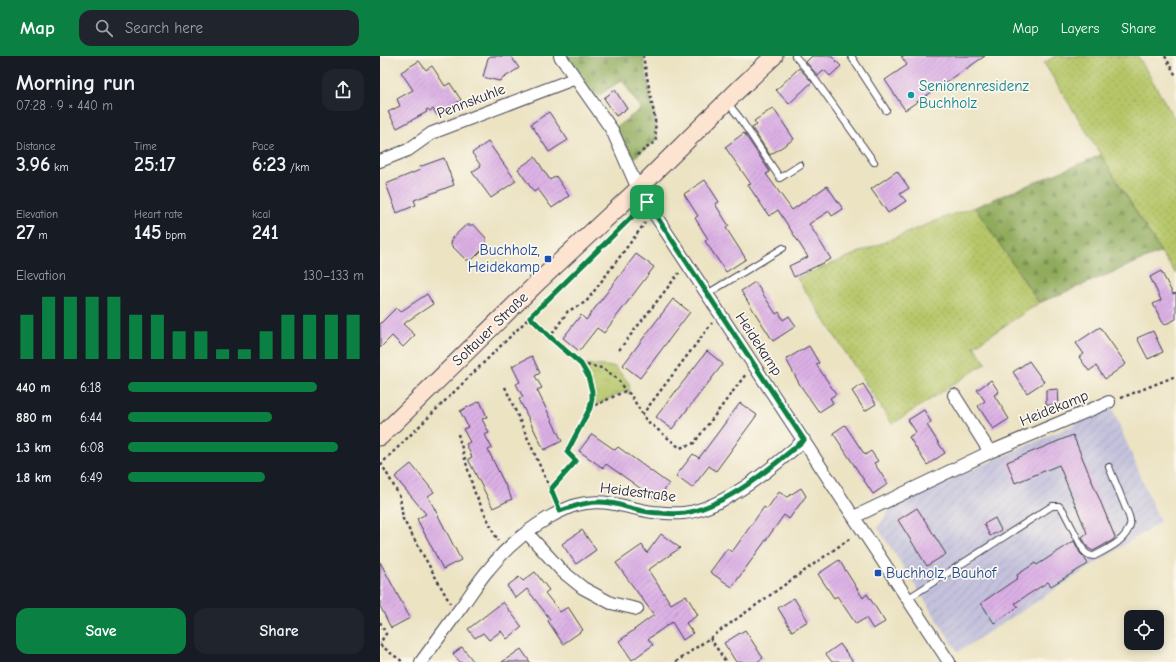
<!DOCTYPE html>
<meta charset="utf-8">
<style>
:root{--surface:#171b24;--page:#20242c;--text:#f1f3f6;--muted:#9ea1a6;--accent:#0b8043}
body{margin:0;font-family:"Comic Neue",sans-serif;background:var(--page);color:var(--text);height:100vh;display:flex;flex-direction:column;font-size:15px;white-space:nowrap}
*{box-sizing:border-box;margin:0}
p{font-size:13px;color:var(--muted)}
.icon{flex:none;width:22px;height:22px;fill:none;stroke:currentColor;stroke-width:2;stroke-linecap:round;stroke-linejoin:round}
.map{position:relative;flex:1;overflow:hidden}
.side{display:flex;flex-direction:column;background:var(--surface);width:380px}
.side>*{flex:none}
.tools{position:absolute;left:744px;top:554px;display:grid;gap:8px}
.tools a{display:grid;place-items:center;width:40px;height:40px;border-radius:8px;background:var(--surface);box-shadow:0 2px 10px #0003;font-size:20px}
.pin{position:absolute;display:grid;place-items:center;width:34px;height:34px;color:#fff;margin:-17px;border-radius:8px;box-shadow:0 2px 6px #0006}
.round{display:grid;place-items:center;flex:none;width:42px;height:42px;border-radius:12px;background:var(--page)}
.summary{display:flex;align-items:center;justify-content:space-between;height:68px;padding:0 16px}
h1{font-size:22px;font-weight:800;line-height:30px}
.stats{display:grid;grid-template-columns:repeat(3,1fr);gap:6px;height:68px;padding:4px 16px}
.stats div{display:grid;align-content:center}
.stats b{font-size:20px;font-weight:800}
.stats small{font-size:11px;font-weight:400}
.stats p{font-size:11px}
.chart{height:112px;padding:8px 16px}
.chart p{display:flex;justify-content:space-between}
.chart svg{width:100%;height:72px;margin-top:4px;stroke:var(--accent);stroke-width:6}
.button{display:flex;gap:8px;margin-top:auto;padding:8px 16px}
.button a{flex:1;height:46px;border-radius:12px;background:var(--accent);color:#fff;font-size:16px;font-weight:800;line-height:46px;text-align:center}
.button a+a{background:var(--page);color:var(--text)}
ul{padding:0 16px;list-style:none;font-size:13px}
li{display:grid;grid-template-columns:64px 48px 1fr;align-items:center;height:30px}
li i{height:10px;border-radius:5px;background:var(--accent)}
header{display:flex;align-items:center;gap:24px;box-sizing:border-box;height:56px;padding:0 20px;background:var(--accent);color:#fff}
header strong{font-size:19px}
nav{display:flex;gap:22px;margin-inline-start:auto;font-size:14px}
.search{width:280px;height:36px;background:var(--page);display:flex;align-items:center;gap:10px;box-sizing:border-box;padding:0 14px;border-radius:12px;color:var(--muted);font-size:15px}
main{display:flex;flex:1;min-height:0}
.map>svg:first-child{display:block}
.industrial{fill:url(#industrial-furrows)}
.grass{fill:url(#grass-dots);stroke:#6c7452}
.forest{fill:url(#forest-firs);stroke:#59664c}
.park{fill:url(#park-crowns);stroke:#6c7452}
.building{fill:url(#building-hatch)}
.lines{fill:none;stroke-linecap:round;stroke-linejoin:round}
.service-casing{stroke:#403f4f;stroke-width:8}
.minor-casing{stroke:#403f4f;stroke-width:14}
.secondary-casing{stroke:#403f4f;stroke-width:19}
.path{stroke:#403f4f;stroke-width:2.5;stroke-dasharray:3 3;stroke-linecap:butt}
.service{stroke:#fff;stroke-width:6}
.minor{stroke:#fff;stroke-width:12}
.secondary{stroke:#fde4d1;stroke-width:17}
.route-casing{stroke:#fff;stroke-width:8}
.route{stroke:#0b8043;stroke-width:5}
.culture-dot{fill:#0f9aa8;stroke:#fbf7ec;stroke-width:1.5}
.transit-dot{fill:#1a4fb4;stroke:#fbf7ec;stroke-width:1.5}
.labels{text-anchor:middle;stroke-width:3.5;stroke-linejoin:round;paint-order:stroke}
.culture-label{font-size:15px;fill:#0d838f;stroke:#fbf7ec;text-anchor:start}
.street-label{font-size:15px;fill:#22223b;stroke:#fbf7ec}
.transit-label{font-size:15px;fill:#164399;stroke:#fbf7ec;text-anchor:end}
</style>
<header>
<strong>Map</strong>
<div class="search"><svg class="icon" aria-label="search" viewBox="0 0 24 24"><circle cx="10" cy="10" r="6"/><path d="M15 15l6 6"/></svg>Search here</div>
<nav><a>Map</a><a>Layers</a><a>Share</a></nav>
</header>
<main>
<section class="side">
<div class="summary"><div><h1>Morning run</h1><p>07:28 · 9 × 440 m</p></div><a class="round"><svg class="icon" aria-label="share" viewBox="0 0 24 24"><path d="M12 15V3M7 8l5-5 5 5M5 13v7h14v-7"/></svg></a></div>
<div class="stats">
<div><p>Distance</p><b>3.96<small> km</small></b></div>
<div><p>Time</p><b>25:17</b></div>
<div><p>Pace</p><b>6:23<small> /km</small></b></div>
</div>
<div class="stats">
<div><p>Elevation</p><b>27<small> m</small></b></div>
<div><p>Heart rate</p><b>145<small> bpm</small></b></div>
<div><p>kcal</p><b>241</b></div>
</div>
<div class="chart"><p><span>Elevation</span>130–133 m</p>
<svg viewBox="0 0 160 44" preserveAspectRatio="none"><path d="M5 44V17M15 44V6M25 44V6M35 44V6M45 44V6M55 44V17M65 44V17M75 44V27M85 44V27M95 44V38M105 44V38M115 44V27M125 44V17M135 44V17M145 44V17M155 44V17"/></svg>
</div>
<ul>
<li><b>440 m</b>6:18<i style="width:80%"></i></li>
<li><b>880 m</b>6:44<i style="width:61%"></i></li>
<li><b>1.3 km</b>6:08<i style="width:89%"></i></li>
<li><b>1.8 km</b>6:49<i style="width:58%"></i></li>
</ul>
<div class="button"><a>Save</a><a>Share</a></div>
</section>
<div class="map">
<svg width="796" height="606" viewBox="0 0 796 606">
<defs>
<pattern id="industrial-furrows" width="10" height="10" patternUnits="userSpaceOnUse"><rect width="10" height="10" fill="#c3c1db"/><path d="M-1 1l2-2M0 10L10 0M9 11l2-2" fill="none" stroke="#a7a6bd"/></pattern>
<pattern id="grass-dots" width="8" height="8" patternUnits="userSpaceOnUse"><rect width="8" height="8" fill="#b6c668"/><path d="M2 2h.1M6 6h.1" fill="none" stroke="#9caa5b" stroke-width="1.8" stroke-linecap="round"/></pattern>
<pattern id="forest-firs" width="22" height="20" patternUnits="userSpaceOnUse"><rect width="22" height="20" fill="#90ab5c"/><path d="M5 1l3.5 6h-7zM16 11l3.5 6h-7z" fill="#758b4d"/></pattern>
<pattern id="park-crowns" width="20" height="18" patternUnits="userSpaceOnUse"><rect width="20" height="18" fill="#b6c668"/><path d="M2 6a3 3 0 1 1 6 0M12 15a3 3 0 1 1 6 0" fill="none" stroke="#9caa5b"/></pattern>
<pattern id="building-hatch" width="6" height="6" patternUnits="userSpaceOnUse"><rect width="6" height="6" fill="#dbb0e5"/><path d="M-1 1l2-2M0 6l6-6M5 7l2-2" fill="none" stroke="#bc97c5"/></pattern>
</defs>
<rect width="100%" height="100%" fill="#fbf7ec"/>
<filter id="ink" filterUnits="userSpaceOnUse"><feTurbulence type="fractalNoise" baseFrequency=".025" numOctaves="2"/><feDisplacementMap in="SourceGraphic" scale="8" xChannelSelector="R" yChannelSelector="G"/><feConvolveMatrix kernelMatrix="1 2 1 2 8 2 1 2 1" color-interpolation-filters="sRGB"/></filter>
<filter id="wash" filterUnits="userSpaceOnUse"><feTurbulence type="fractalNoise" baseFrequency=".012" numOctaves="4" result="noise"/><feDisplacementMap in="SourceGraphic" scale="16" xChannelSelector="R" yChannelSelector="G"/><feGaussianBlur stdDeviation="0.9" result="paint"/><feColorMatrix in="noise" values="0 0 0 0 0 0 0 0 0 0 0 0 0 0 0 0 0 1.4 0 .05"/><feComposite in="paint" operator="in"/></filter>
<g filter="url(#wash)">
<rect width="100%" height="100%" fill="#ece3c3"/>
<path class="industrial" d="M732 352 780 466 578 596 498 472 511 450Z"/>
<path class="grass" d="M675 0H758L794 62 796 61V218L781 196 664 7Z
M595 151 659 247 594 290 606 307 512 368 417 222 568 160Z"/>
<path class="forest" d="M180 0H263L275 63 276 85 247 107 232 74 261 53 242 24 211 44Z
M721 99 781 196 659 247 595 151Z"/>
<path class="park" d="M201 308 235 311 249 327 250 338 245 335 209 352C214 334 210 324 201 308Z"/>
<g id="blocks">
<path class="building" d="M111 0H131L139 12 119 25 103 21 108 2Z
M432 0H451L461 10 450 20 444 14 438 20 426 6Z
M521 0H605L525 54 505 24 527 9Z
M39 5 46 14 52 10 65 30 70 27 81 44 57 59 53 53 50 55 48 53 46 54 47 56 17 72 8 56 20 50 17 43 33 34 21 16Z
M419 12 432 26 409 48 396 34Z
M235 34 247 53 236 60 224 42Z
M393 52 414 83 390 99 372 72 377 69 374 65Z
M169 56 188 84 169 96 151 68Z
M364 77 390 116 386 118 412 154 447 130 463 153 452 160 449 155 429 168 451 203 414 221 409 210 428 201 398 154 389 160 368 129 371 128 345 91Z
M108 86 136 125 111 142 92 116 101 110 92 97Z
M155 101 170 124 176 120 189 140 172 152 158 133 154 136 138 113Z
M64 102 74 129 34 144 36 149 17 157 6 128 40 114 39 111Z
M517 115 529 132 520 138 526 145 508 157 491 133Z
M325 124 339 146 335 148 349 170 346 172 366 203 346 216 325 185 328 183 315 162 318 160 304 138Z
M86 169H94L106 182V190L92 204H86L71 189 72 182Z
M256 198 274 211 224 277 217 272 199 295 183 282 201 259 206 264Z
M781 215 793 238 796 237V263L784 269 773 248 781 244 770 221Z
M375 226 396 258 399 256 403 264 409 260 416 270 393 285 361 235Z
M47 238 53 248 23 268 35 279 23 291 12 280 0 292V268L16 252 20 256Z
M293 243 310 256 260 322 243 309Z
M720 271 746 308 725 323 716 310 709 315 699 301 704 298 696 287Z
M773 275 783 296 768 303 757 282Z
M429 290 439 307 436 308 456 338 450 342 453 347 439 356 420 329 406 303Z
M327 295 343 308 292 373 276 361Z
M152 300 160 317 155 320 162 332 157 334 182 385 164 394 139 343 143 341 136 328 140 326 132 310Z
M649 305 664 326 647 337 633 316Z
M611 324 619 336 614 339 629 363 613 373 598 350 605 345 597 334Z
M483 328 496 348 485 355 472 335Z
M678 333 679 349H666V334Z
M100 345 107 361 102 363 109 377 105 379 112 392 108 394 132 443 113 452 88 403 92 401 86 388 90 386 83 373 88 371 80 355Z
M360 347 377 359 336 415 329 410 312 432 296 420 313 398 319 402Z
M544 354 551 366 547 369 565 397 547 409 529 381 536 376 528 364Z
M465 369 485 399 491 395 498 405 494 407 508 428 493 438 453 377Z
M212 378 235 394 238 391 289 428 277 444 226 408 223 412 199 395Z
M693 379 735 481 733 484 713 495 708 492 702 481 707 477 679 409 635 427 627 406Z
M31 408 54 436 48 440 81 504 63 513 37 463 46 458 15 421Z
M421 432 426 440 409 463 404 459 352 531 330 516 347 493 352 496 384 451 387 453 399 436 407 441Z
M537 452 566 498 547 510 518 464Z
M615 462 621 474 610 480 604 468Z
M202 474 216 494 196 508 182 488Z
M281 478 300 492 268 514 291 548 306 539 318 559 306 567 313 577 303 584 292 566 268 583 273 589 252 604 239 585 274 559 236 507 262 489 267 497Z
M694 485 700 497 704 501 708 508 671 530 668 526 635 547 638 551 614 567 601 547 638 522 637 519 655 507 657 509Z
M459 504 483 542 487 538 505 566 493 573 486 562 476 568 457 540 454 542 438 518Z
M0 506 30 562 11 572 0 550Z
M155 516 169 534 165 537 180 556 188 551 203 574 183 588 168 565 170 563 147 533 136 542 127 530 139 521 143 525Z
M414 542 428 565 412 575 398 552Z
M123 546 142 571 127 583 121 575 109 584 103 577 95 582 88 573Z
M365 574 383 602 377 606H356L344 587Z
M460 588 473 606H452L446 598Z
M82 591 94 606H80L73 598Z
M141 593 150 606H122Z"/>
</g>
</g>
<g filter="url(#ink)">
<use href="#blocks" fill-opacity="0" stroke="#403f4f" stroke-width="1"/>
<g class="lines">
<defs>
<path id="service" d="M415 0 434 22 494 106
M471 0 506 54
M347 46 359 61 400 122 420 109
M327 238 403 192
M527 543 672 450H679L683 454 704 495C707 498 709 500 714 500 727 493 746 485 750 469 751 466 750 463 749 460L729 411"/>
<path id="minor" d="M180 0 232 74 258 133 569 606
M0 105 28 94 52 77 196 22
M574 339 610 396
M474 461 610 396 729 346
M147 477 182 515 203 532 231 547 257 553
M41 606C55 587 68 569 82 550 91 538 99 524 109 513 125 493 146 475 168 462 177 457 186 452 196 449 223 441 246 452 273 456 283 457 293 458 303 457 342 454 395 410 424 384"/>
<path id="secondary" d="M0 381 159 225 258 133 359 33 394 0"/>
</defs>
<use href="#service" class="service-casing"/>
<use href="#minor" class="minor-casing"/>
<use href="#secondary" class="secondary-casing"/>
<path class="path" d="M785 0 796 20
M257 99 276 85 275 63 263 0
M150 261 170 281
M239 294 299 217
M201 308 222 312 238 323 245 335
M125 331 175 444
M741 342 796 320
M210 352 245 335 250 338 266 364 300 392 314 387 366 318
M262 359 332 267
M78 378 94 435 118 485
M1 407 20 441 23 463 70 547
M0 409 225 187
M171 433 196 405 187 396 209 352 212 343V335L207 320 201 308 170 281 188 255 206 246 265 167
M0 566 6 578 0 587
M330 582 346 606
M0 589 23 606
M296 606 472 481"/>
<use href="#service" class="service"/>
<use href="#minor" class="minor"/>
<use href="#secondary" class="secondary"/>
</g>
</g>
<g class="lines" filter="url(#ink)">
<defs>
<path id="route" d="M267 146 424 384C391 412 348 449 305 457 298 458 289 458 281 457 272 457 262 455 254 453 246 451 238 448 230 447 212 444 197 449 180 455L171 433 196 405 187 396 210 352 212 343V335L208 320 201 308 170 281 150 261Z"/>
</defs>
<use href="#route" class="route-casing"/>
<use href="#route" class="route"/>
</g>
<circle class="culture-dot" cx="531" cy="39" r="4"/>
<g class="transit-dot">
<rect x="164" y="199" width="8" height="8" rx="2"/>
<rect x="494" y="513" width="8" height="8" rx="2"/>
</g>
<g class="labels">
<g class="culture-label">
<text x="539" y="35">Seniorenresidenz<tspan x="539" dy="17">Buchholz</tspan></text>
</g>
<g class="street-label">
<text transform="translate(91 45) rotate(-21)" y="5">Pennskuhle</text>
<text transform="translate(110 273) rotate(-44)" y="5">Soltauer Straße</text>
<text transform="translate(379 288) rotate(57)" y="5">Heidekamp</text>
<text transform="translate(674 352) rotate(-22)" y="5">Heidekamp</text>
<text transform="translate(258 436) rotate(7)" y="5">Heidestraße</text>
</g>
<g class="transit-label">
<text x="160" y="199">Buchholz,<tspan x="160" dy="17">Heidekamp</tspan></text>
<text x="506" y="522" text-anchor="start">Buchholz, Bauhof</text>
</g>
</g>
</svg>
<div class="tools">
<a><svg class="icon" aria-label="locate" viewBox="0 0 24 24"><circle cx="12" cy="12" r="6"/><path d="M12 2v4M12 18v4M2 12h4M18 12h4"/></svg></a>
</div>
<div class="pin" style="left:267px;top:146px;background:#1e9e55"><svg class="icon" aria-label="arrive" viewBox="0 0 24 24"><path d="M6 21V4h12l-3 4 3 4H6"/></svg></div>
</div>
</main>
